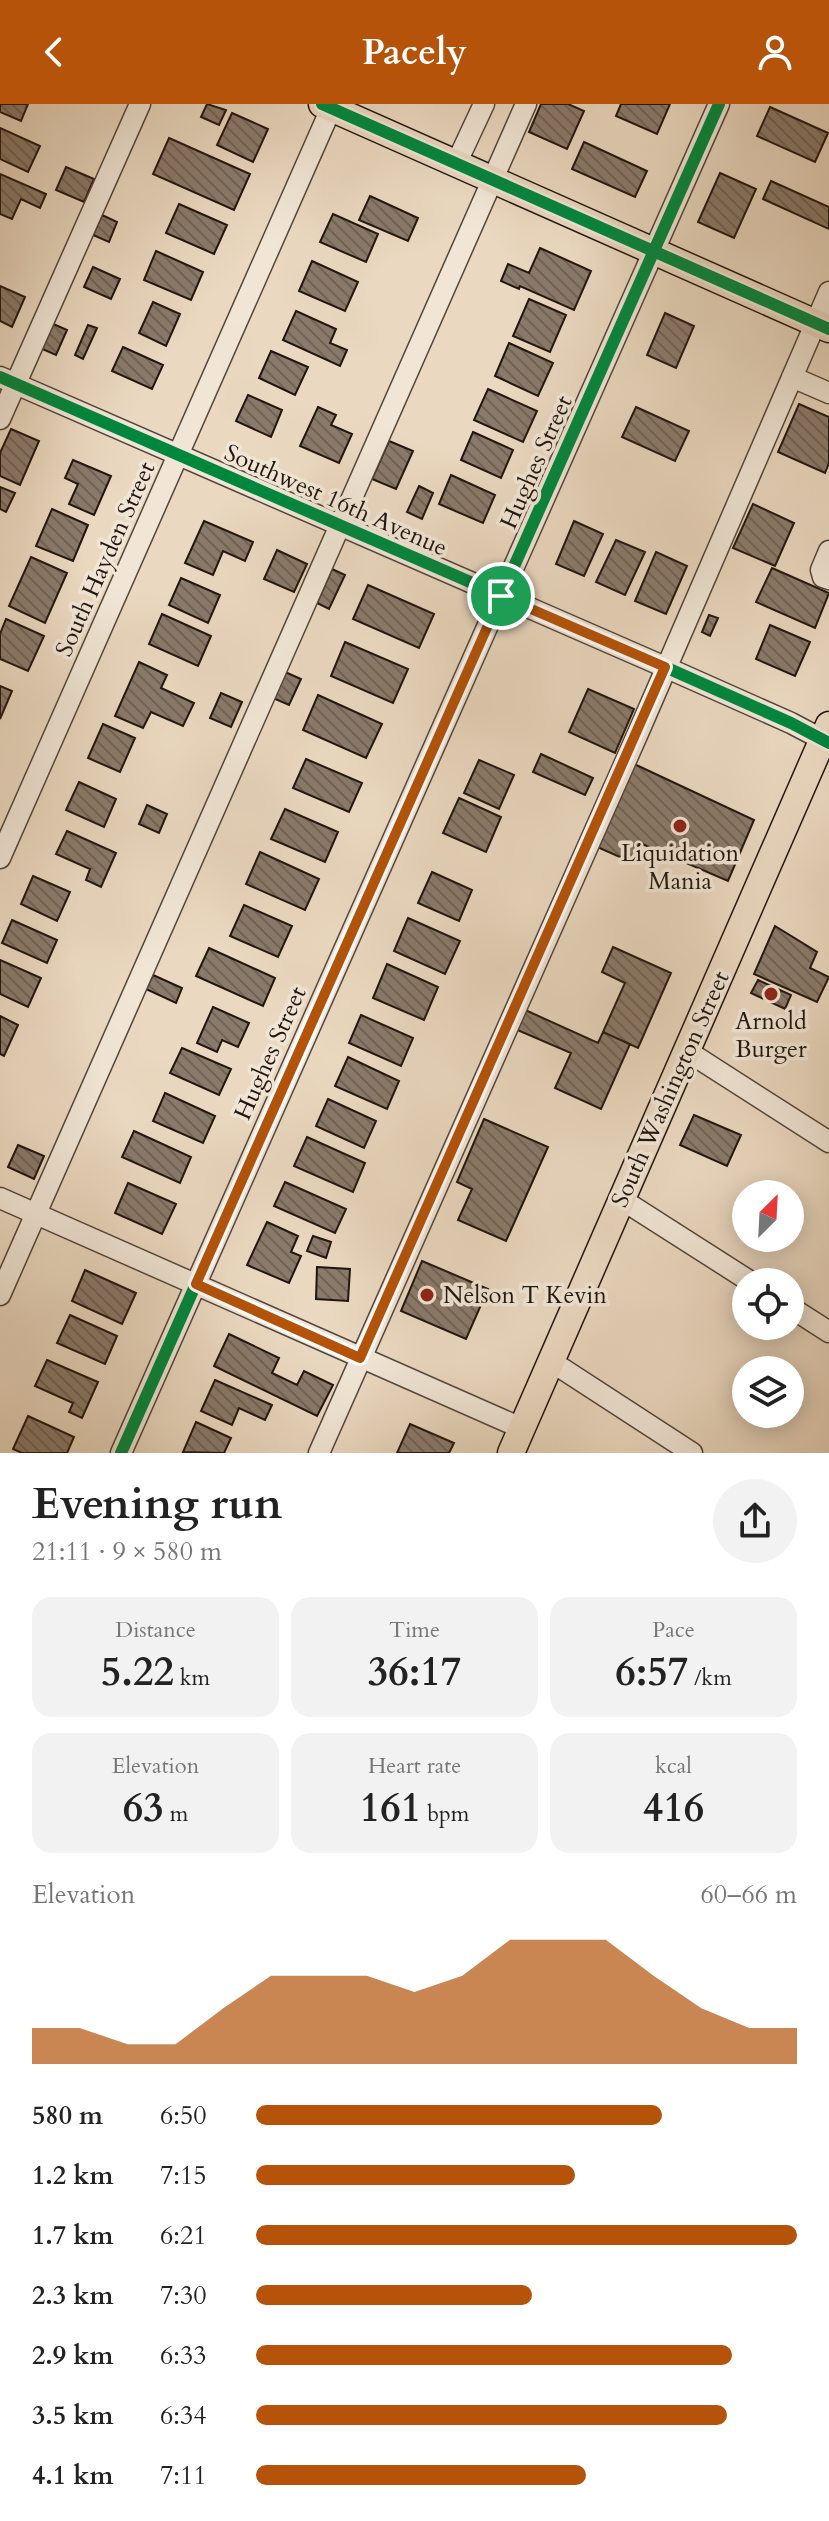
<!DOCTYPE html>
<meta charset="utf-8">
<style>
:root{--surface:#fff;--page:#f2f2f2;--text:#222;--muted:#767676;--accent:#b45309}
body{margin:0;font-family:Cardo,serif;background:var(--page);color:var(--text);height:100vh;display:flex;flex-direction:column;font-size:30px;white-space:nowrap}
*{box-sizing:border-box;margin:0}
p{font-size:26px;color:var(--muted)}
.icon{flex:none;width:44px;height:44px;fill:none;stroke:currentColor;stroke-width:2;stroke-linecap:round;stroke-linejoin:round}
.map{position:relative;height:1349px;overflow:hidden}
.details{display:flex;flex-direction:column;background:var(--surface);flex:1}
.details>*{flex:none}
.needle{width:52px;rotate:24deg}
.buttons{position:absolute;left:732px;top:1076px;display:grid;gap:16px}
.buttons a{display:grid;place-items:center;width:72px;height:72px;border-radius:50%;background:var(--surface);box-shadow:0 4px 20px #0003;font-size:40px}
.pin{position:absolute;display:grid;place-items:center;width:68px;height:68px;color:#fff;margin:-34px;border:4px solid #fff;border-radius:50%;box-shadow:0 2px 8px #0007}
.round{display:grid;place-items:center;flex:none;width:84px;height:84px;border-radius:42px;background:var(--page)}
.head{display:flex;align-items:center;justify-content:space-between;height:136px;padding:0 32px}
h1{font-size:44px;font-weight:800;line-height:60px}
.stats{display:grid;grid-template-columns:repeat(3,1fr);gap:12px;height:136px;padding:8px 32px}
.stats div{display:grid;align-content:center;border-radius:20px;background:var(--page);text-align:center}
.stats b{font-size:40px;font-weight:800}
.stats small{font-size:22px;font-weight:400}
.stats p{font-size:22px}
.chart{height:224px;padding:16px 32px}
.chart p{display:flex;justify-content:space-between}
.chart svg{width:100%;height:144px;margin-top:8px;fill:var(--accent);opacity:.7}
ul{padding:0 32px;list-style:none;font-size:26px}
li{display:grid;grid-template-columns:128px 96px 1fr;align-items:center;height:60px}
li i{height:20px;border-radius:10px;background:var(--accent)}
header{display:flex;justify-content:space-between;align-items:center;height:104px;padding:0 32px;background:var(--accent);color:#fff;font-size:36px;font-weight:800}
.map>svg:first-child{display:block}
.building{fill:url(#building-back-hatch);stroke:#21150f;stroke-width:2}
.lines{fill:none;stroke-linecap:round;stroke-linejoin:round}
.minor-casing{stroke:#53463b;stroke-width:23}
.major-casing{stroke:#21150f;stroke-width:29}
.minor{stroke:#f1e6d6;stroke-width:20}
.major{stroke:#ead8c0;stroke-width:26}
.cycleway-casing{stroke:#f1e6d6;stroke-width:17}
.cycleway{stroke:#00873e;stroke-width:12}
.route-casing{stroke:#fff;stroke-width:16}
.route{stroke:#b45309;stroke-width:10}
.poi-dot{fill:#8f2418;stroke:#f1e6d6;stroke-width:3}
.labels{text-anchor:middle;stroke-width:7;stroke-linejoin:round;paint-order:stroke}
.street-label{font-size:24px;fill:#21150f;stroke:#f1e6d6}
.poi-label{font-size:24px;fill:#21150f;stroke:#f1e6d6}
</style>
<header><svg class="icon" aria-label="back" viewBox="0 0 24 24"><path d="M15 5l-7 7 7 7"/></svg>Pacely<svg class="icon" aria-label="person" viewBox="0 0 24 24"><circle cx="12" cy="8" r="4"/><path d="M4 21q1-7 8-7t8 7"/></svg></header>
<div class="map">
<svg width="829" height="1349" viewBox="0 0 829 1349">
<defs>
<pattern id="building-back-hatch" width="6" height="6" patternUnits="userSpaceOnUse" patternTransform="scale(2)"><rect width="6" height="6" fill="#8a7a6b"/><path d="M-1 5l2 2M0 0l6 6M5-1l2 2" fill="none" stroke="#706356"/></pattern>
</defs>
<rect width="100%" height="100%" fill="#ead8c0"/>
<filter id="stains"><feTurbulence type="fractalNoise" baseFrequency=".0025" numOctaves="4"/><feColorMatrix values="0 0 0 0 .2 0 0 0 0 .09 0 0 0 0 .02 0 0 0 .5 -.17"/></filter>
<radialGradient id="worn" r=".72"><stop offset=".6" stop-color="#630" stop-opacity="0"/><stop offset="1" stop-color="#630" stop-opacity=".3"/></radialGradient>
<path class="building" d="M0 0H28L21 17 0 8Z
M207 0 226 6 219 21 201 13Z
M541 0H568L584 7 567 45 529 28Z
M621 0H670L657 30 616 12Z
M770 3 828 29 815 58 757 32Z
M232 9 268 25 253 58 217 41Z
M0 24 40 42 28 68 0 55Z
M169 34 250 70 234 106 153 70Z
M584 38 647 67 635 93 572 65Z
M66 63 94 75 84 98 56 86Z
M720 69 756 85 734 134 698 118Z
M0 70 46 90 40 104 21 95 12 115 0 110Z
M771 77 829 103V125L763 95Z
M370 92 418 114 408 137 359 116Z
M179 100 227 121 214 150 166 129Z
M333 110 378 130 366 158 320 138Z
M102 111 117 118 109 138 93 131Z
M540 144 591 167 574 206 520 182 519 185 501 177 508 160 529 169Z
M156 147 203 168 191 196 144 176Z
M312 157 358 178 345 207 299 187Z
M93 163 120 175 111 195 84 183Z
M0 182 25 193 12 223 0 217Z
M529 195 566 211 550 248 513 232Z
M153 198 180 210 166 242 139 229Z
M296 207 336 225 330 239 347 246 340 262 283 236Z
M665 209 694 222 676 264 647 251Z
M51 219 67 226 56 251 40 244Z
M88 221 97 224 83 255 75 251Z
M509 239 553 259 538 292 495 272Z
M123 243 163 261 152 285 112 267Z
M271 247 308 263 295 291 259 274Z
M488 285 537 307 523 338 474 316Z
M248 291 282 306 271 333 236 317Z
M799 300 829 313V359L825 369 778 348Z
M318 303 336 311 331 321 352 330 339 359 300 342Z
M636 303 689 327 675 357 622 333Z
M11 325 39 337 20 381 0 372V349Z
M473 328 513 346 501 374 461 356Z
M389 337 413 347 396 385 372 375Z
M73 356 111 372 94 411 69 400 78 380 65 374Z
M451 371 495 391 483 419 439 400Z
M419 382 433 389 422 415 407 408Z
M0 383 15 389 6 408 0 405Z
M753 400 794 419 775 462 733 444Z
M52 405 88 421 73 457 36 442Z
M204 417 253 438 245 457 223 447 213 471 185 459Z
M574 417 603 430 584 472 556 460Z
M616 436 645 448 625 491 596 478Z
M277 446 307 460 294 488 264 475Z
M656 448 687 462 666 510 635 497Z
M31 453 67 469 45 519 9 502Z
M772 464 829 489 815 524 756 498Z
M332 465 345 471 329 505 317 499Z
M181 474 220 491 208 519 169 501Z
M368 481 434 510 419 544 353 515Z
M162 510 211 532 198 562 149 540Z
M709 511 718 514 710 532 702 528Z
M6 515 44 532 28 567 0 555V530Z
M770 521 810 538 795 572 756 555Z
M345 538 408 565 393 599 331 572Z
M139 558 167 571 161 584 194 599 183 622 151 608 143 624 115 612Z
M285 568 301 575 289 601 273 594Z
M0 582 12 587 0 615Z
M588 585 634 605 615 649 569 628Z
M221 589 242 598 231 623 210 614Z
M318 591 382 620 366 654 303 626Z
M103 620 135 634 120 668 88 654Z
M541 650 593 674 585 691 533 668Z
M306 655 362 679 349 708 293 684Z
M479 656 514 671 499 705 464 689Z
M632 659 754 716 728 777 640 739 631 758 595 742Z
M79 678 116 695 104 723 66 706Z
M459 694 501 713 486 748 443 729Z
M147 701 167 710 159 729 139 720Z
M285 705 338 728 325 758 271 735Z
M67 727 116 749 101 783 86 776 90 765 56 750Z
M260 748 319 775 305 806 246 780Z
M432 768 472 786 459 817 418 799Z
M33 772 70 788 57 817 21 800Z
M244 801 292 822 278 853 230 832Z
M408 814 460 837 445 870 394 847Z
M12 816 57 836 47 859 2 839Z
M775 822 817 848 810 864 829 873 817 898 754 870Z
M613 843 671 869 638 944 603 928 625 879 602 868Z
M209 844 275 874 263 902 196 872Z
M0 856 41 874 28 903 0 890Z
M387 860 438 883 424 916 373 894Z
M153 871 182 884 176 899 146 885Z
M758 876 791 891 785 905 751 889Z
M213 903 249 919 238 943 222 936 217 948 197 939Z
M523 905 598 939 603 928 630 940 601 1005 555 984 571 949 515 925Z
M361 911 413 934 401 962 349 939Z
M0 912 18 921 4 952 0 950Z
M182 944 231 965 219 991 170 969Z
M348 953 399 977 387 1005 335 982Z
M165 989 215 1012 203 1039 153 1017Z
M328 995 376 1017 364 1044 316 1022Z
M694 1011 741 1031 727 1062 680 1041Z
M484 1015 548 1043 506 1137 458 1116 472 1085 457 1078Z
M134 1027 191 1053 180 1079 122 1053Z
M307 1033 365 1059 353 1088 294 1062Z
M18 1041 44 1052 34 1075 8 1063Z
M285 1078 346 1105 335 1129 274 1102Z
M128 1079 176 1100 162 1130 115 1109Z
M267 1118 298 1132 291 1148 301 1152 289 1179 247 1161Z
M313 1132 331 1138 326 1154 307 1147Z
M422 1157 488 1185 466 1235 401 1207Z
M317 1163 350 1165 348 1197 316 1195Z
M85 1166 136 1189 122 1220 72 1197Z
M70 1211 117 1232 105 1260 57 1239Z
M229 1230 279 1254 272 1269 297 1281 304 1267 333 1281 317 1312 214 1262Z
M47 1256 98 1278 82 1314 69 1308 73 1299 35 1282Z
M215 1276 272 1301 265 1316 239 1304 232 1321 201 1307Z
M28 1312 74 1333 67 1349H22L13 1345Z
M196 1318 231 1334 224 1349 183 1348Z
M410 1320 454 1339 449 1349H397Z"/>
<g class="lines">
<defs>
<path id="minor" d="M456 60 484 0
M0 273 665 563 791 619 829 639
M792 273 829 289
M0 315 140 0
M829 447 821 466 823 473 829 475
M0 754 333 0
M687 947 829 1038
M0 1094 521 1324
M621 1095 751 1178
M0 1191 526 0
M790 1203 829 1228
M549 1256 692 1349
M121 1349 719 0
M319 1349 639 627 829 188"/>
<path id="major" d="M322 0 829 225
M511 1349 829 621"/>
</defs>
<use href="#minor" class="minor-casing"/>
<use href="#major" class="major-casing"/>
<use href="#minor" class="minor"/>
<use href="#major" class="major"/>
<defs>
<path id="cycleway" d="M322 0 829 225
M0 273 665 563 791 619 829 639
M121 1349 719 0"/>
</defs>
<use href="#cycleway" class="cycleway-casing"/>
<use href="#cycleway" class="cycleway"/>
</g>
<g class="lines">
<defs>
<path id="route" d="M501 492 665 563 360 1254 196 1180Z"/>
</defs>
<use href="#route" class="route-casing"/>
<use href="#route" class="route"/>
</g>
<g class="poi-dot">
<circle cx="680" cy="722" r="8"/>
<circle cx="771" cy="890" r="8"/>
<circle cx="427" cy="1191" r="8"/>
</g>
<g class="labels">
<g class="street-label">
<text transform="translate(536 358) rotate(-66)" y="8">Hughes Street</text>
<text transform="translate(336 396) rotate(24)" y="8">Southwest 16th Avenue</text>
<text transform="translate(105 455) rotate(-66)" y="8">South Hayden Street</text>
<text transform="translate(270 949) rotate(-66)" y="8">Hughes Street</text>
<text transform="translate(670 985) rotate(-66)" y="8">South Washington Street</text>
</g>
<g class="poi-label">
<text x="680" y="757">Liquidation<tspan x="680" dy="28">Mania</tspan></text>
<text x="771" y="925">Arnold<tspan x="771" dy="28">Burger</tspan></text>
<text x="443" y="1199" text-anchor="start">Nelson T Kevin</text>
</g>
</g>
<rect width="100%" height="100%" filter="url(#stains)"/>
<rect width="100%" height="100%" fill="url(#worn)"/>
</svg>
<div class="buttons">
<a><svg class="needle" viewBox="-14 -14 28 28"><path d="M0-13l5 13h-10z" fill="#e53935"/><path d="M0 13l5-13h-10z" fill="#767676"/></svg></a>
<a><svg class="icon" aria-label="locate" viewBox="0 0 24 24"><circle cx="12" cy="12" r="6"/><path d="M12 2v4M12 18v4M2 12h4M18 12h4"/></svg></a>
<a><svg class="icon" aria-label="layers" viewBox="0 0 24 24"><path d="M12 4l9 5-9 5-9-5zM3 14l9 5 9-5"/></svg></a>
</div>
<div class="pin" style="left:501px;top:492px;background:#1e9e55"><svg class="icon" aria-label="arrive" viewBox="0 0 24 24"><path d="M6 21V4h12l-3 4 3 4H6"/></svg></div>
</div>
<section class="details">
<div class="head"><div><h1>Evening run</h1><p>21:11 · 9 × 580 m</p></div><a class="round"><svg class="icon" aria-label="share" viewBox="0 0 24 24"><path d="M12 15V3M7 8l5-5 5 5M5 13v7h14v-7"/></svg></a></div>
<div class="stats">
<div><p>Distance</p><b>5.22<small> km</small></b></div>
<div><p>Time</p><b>36:17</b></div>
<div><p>Pace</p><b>6:57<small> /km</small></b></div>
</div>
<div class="stats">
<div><p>Elevation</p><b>63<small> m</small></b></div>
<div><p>Heart rate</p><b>161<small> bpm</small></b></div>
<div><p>kcal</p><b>416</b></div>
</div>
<div class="chart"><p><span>Elevation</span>60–66 m</p>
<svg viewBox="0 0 160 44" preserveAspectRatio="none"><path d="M0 44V33L10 33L20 38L30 38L40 27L50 17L60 17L70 17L80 22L90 17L100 6L110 6L120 6L130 17L140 27L150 33L160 33V44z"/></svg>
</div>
<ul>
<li><b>580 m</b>6:50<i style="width:75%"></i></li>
<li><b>1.2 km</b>7:15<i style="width:59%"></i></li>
<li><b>1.7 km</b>6:21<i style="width:100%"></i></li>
<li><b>2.3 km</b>7:30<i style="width:51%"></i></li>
<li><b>2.9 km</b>6:33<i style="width:88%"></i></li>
<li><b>3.5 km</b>6:34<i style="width:87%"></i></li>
<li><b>4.1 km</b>7:11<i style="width:61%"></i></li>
</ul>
</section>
